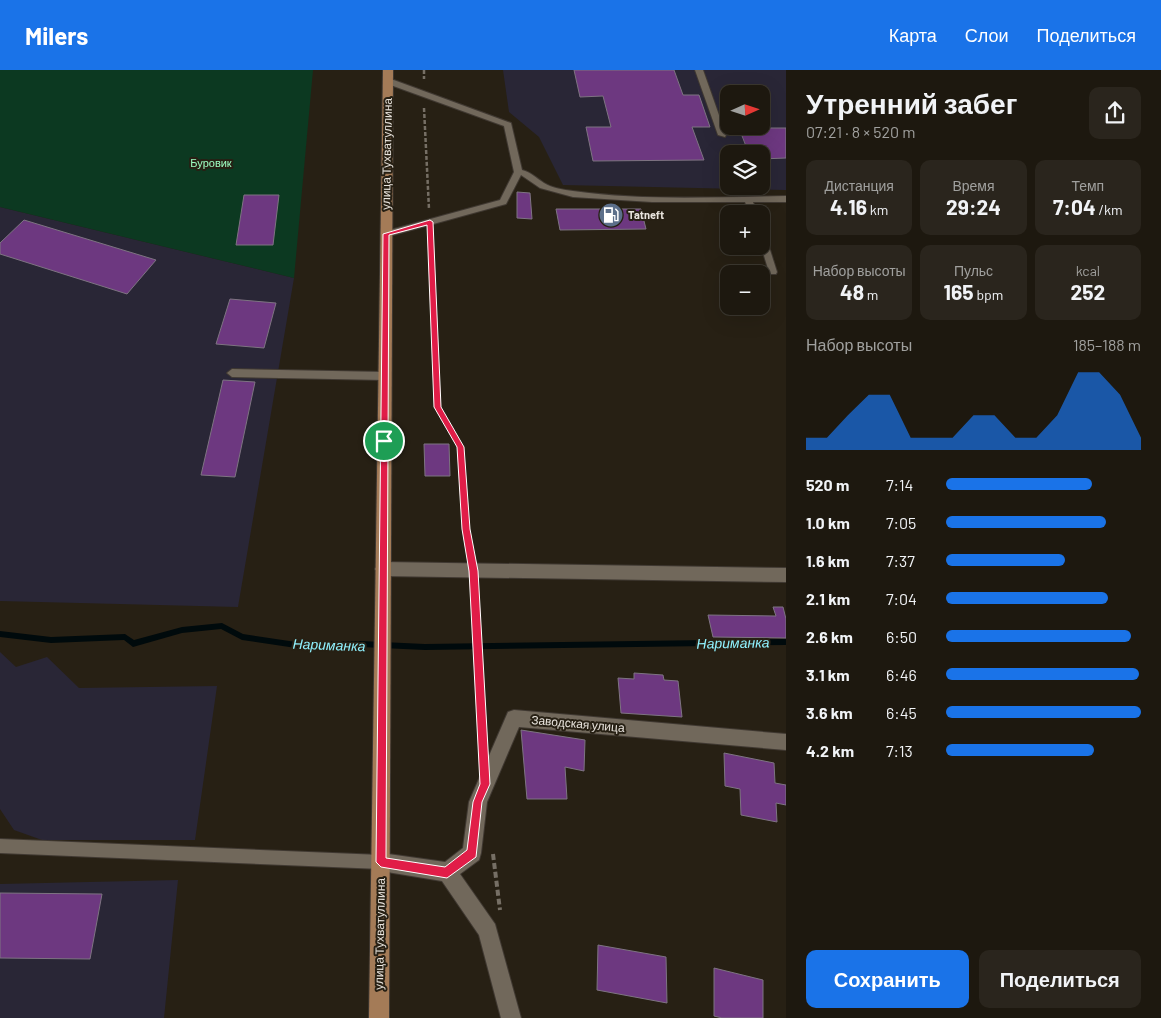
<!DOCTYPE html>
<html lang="ru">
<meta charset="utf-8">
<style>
:root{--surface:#1d180f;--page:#2a251d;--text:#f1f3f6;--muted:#a0a09e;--line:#3b372f;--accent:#1a73e8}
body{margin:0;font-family:Barlow,sans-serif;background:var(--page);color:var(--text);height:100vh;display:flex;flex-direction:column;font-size:19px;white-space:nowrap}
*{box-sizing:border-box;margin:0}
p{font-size:16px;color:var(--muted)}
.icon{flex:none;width:28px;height:28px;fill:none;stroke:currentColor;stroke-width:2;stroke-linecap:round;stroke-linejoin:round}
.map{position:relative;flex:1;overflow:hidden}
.details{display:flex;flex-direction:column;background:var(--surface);width:375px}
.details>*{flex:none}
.needle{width:32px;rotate:87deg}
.tools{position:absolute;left:720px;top:15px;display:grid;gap:10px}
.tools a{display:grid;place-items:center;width:50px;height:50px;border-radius:10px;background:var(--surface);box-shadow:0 5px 20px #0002,0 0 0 1px var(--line);font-size:25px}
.pin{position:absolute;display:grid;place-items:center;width:42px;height:42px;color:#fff;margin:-21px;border:2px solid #fff;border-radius:50%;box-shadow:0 1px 5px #0007}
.round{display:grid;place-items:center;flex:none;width:52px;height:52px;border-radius:10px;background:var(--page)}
.head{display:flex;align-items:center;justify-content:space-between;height:85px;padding:0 20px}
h1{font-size:28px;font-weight:700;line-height:38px}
.figures{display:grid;grid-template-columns:repeat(3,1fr);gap:8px;height:85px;padding:5px 20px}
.figures div{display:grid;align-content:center;border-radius:10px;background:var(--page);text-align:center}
.figures b{font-size:21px;font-weight:700}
.figures small{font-size:14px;font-weight:400}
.figures p{font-size:14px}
.chart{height:140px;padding:10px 20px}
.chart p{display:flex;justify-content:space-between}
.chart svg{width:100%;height:90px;margin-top:5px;fill:var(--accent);opacity:.7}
.action{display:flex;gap:10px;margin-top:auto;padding:10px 20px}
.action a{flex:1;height:58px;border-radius:10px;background:var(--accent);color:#fff;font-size:20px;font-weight:700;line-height:58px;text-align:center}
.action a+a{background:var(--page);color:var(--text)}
ul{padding:0 20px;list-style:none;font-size:16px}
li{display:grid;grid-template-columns:80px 60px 1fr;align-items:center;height:38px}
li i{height:12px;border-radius:6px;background:var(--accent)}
header{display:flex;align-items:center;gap:30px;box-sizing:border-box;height:70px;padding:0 25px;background:var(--accent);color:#fff}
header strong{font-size:24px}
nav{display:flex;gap:28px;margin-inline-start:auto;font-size:18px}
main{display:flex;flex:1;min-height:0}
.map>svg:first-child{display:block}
.industrial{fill:#292636;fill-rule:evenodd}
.green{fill:#0c3921}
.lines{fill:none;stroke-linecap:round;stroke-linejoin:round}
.stream{fill:#000a0c;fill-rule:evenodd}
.building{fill:#6d3880;stroke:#7e7482}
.lane-casing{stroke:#403932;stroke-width:2}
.street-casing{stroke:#403932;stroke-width:2}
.secondary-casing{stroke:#403932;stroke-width:2}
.primary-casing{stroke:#403932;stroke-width:2}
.path-far2{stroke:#766f65;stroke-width:2.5;stroke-dasharray:4 2;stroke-linecap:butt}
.path-far1{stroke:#766f65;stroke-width:3;stroke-dasharray:4.5 2.5;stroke-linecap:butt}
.path{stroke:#766f65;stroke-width:4;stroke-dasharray:6 3;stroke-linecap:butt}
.lane{fill:#71685b;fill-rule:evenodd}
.street{fill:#71685b;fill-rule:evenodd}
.secondary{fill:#71685b;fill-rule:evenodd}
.primary{fill:#a47b57;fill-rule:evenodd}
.route{fill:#e11d48;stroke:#fff;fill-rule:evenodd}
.labels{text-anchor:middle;stroke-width:4;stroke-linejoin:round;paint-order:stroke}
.far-park-label{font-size:11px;fill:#9bfdc0;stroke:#272014}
.far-poi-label{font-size:11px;font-weight:bold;fill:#e9e4dd;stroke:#272014;text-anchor:start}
.street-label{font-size:12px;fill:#e9e4dd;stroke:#272014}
.water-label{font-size:14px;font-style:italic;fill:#90f2ff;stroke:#272014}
</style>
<header>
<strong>Milers</strong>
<nav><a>Карта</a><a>Слои</a><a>Поделиться</a></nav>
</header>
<main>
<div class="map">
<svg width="786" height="948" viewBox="0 0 786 948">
<rect width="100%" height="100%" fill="#272014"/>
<path class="industrial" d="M503 0H786V120L563 115 539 67 509 42ZM729 24H761V56H729ZM729 84H761V116H729Z
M0 137 294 208 238 537 0 531Z
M0 582 16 597 47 587 79 618 217 616 195 770H42L14 760 0 739Z
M178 810 164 948H0V814Z"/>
<path class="green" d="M0 0H313L294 208 0 137Z"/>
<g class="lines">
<path class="stream" d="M222 553 243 564 296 572 361 571 425 574 786 569V575L425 580 361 577 296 578 242 570 221 559 182 563 133 577 124 570 51 573 0 567V561L51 567 125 564 134 570 182 557Z"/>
</g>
<path class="building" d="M574 0H674L683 25H699L710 57H692L704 90 593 91 586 57H611L603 26 580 27Z
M739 58H786V88L761 89V84H749Z
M517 122 530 123 532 149 517 148Z
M244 125H279L273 175H236Z
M556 139H641L646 159 560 160Z
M24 150 156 190 127 224 0 184V173Z
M230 229 276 233 264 278 216 274Z
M223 310 255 312 235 407 201 405Z
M424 374H449L450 406H425Z
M773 537H783L786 549V568L713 567 708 545 776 546Z
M634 603 663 605 664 610 678 611 682 647 621 643 618 608 634 609Z
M521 660 585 670 584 701 565 697 567 729H527Z
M724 683 774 693 775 713 786 715V735L776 733 777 752 741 745 740 719 725 716Z
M0 823 102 824 90 889 0 888Z
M598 875 666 887 667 933 597 920Z
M714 898 763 910V948H722L714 946Z"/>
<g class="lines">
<defs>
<path id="lane" d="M695 0H703L726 65 725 67 718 65Z
M385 9H391L511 53 522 100C531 102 536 108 544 113 552 118 564 120 573 121 643 131 716 127 786 126V132H753L758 144H750L745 132H652L573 127 540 118 521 105 506 134 386 167 383 166V162L500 130 514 102 504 56 385 13Z
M761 161 765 164 777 202 776 204H770L769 202 761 176Z
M232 299 385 302 390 306 385 310 232 307 227 303Z
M0 769 381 785 386 787 388 792 386 797 381 799 0 783Z"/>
<path id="street" d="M514 640 786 664V680L519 657 487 732 481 783 479 790 460 804 495 854 521 948H501L479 865 442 811 381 801 374 799 372 792 374 785 381 783 445 792 463 778 469 732 508 642Z"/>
<path id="secondary" d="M383 492 786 498V512L383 506 378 504 375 499 378 494Z"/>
<path id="primary" d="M383 0H393L389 948H369Z"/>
</defs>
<use href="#lane" class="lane-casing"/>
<use href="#street" class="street-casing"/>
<use href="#secondary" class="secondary-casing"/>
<use href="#primary" class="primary-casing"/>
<path class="path-far2" d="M424 0V9
M424 38 429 139
M430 165 433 241"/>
<path class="path-far1" d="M433 240 437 337 461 377 466 459 471 484
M474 518 476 550"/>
<path class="path" d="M476 549 483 671
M493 784 500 840"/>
<use href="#lane" class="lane"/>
<use href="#street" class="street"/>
<use href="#secondary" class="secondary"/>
<use href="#primary" class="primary"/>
</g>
<path class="route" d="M430 150 433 152 441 337 464 377 470 459 478 501 490 714 482 732 476 787 447 808 381 797 376 792 383 164ZM427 155 434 337 457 377 462 459 469 501 480 714 473 732 467 780 445 797 386 788 389 165Z"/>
<defs>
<symbol id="fuel-disc" viewBox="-11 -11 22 22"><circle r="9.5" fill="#5c6f8a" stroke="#272014"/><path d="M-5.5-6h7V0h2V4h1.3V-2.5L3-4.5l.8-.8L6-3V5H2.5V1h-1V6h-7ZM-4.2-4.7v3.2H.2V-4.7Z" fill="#fff"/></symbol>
</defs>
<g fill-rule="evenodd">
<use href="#fuel-disc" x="597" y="131" width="28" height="28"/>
</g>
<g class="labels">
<g class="far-park-label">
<text x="211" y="97">Буровик</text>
</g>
<g class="far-poi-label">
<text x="628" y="149">Tatneft</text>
</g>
<g class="street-label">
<text transform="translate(387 84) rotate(-89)" y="4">улица Тухватуллина</text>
<text transform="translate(578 654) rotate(5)" y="4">Заводская улица</text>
<text transform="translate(380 864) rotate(-89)" y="4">улица Тухватуллина</text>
</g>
<g class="water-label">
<text transform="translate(733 573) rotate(-1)" y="5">Нариманка</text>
<text transform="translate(329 575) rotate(2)" y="5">Нариманка</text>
</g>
</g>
</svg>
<div class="tools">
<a><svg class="needle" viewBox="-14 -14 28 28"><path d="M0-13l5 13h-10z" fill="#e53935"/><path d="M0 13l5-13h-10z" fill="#a0a09e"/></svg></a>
<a><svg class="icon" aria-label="layers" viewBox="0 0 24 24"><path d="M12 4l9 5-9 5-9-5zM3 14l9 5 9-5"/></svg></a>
<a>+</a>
<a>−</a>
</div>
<div class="pin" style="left:384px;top:371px;background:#1e9e55"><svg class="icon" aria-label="arrive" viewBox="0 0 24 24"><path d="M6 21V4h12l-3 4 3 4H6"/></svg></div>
</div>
<section class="details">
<div class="head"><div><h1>Утренний забег</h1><p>07:21 · 8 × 520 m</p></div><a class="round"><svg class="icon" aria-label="share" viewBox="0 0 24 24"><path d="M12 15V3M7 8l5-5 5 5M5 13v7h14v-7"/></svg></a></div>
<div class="figures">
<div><p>Дистанция</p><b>4.16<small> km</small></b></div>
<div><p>Время</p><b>29:24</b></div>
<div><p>Темп</p><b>7:04<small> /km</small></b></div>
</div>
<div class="figures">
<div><p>Набор высоты</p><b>48<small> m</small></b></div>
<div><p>Пульс</p><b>165<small> bpm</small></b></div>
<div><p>kcal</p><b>252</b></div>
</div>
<div class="chart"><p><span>Набор высоты</span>185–188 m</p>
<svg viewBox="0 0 160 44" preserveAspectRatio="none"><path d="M0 44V38L10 38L20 27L30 17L40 17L50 38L60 38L70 38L80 27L90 27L100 38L110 38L120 27L130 6L140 6L150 17L160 38V44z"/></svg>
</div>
<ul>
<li><b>520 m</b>7:14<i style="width:75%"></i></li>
<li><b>1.0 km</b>7:05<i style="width:82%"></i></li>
<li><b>1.6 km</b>7:37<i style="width:61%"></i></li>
<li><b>2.1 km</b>7:04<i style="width:83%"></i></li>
<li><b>2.6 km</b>6:50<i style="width:95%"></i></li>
<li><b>3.1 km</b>6:46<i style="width:99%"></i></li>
<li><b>3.6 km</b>6:45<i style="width:100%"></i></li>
<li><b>4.2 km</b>7:13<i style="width:76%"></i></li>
</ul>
<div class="action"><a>Сохранить</a><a>Поделиться</a></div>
</section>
</main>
